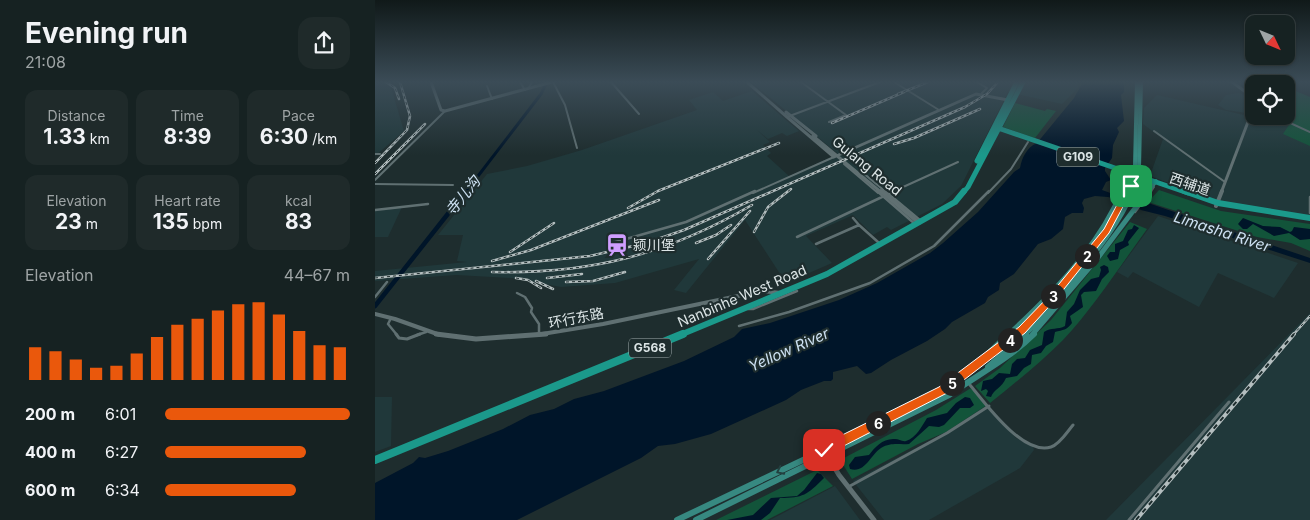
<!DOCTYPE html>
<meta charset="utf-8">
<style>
:root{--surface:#162222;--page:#1f2a2a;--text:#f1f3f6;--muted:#9ea4a5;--line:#353f40;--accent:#ea580c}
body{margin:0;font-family:Inter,"Noto Sans SC",sans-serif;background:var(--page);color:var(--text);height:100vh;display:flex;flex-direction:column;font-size:19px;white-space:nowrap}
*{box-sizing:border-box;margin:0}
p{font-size:16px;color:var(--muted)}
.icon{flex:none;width:28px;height:28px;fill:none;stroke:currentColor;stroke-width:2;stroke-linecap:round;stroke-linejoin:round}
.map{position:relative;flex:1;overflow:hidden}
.side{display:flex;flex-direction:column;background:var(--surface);width:375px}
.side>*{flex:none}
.needle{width:32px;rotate:133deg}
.tools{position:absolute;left:870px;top:15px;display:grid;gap:10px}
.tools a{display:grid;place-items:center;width:50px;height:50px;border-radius:10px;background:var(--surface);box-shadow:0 1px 4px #0004,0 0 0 1px var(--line);font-size:25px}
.pin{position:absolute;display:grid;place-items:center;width:42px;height:42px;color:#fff;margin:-21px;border-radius:10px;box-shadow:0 2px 8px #0006}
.km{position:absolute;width:25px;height:25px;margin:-12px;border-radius:50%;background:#222;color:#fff;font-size:14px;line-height:25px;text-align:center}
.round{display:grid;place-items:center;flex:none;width:52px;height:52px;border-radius:15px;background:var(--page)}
.head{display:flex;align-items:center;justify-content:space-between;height:85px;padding:0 25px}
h1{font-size:28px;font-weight:700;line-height:38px}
.metrics{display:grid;grid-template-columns:repeat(3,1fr);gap:8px;height:85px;padding:5px 25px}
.metrics div{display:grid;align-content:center;border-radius:12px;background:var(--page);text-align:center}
.metrics b{font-size:21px;font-weight:700}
.metrics small{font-size:14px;font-weight:400}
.metrics p{font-size:14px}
.chart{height:140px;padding:10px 25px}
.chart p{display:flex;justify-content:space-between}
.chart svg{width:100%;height:90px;margin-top:5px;stroke:var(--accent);stroke-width:6}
ul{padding:0 25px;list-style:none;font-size:16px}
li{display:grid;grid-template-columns:80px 60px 1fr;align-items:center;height:38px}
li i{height:12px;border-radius:6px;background:var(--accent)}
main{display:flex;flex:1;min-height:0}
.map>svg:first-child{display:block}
.built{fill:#20383a}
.green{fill:#12543a}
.water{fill:#001529}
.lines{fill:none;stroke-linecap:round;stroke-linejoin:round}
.river-far1{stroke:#001529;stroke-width:3}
.river{stroke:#001529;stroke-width:4.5}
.street-far2{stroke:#607072;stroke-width:2}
.street-far1{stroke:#607072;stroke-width:2.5}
.street{stroke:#607072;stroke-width:3}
.secondary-far2{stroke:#607072;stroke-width:3}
.secondary-far1{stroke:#607072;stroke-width:4}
.secondary{stroke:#607072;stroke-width:5}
.primary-far2{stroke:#378981;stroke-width:4}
.primary-far1{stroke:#378981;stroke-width:5}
.primary{stroke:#378981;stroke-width:6}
.highway-far2{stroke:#1b998b;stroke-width:5}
.highway-far1{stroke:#1b998b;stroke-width:6}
.highway{stroke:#1b998b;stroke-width:8}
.rail-far1-casing{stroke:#b4bebf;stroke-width:2.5}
.rail-casing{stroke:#b4bebf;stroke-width:4}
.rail-far1{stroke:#1e2d2e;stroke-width:1;stroke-dasharray:3;stroke-linecap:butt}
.rail{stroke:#1e2d2e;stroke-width:2;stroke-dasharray:5;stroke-linecap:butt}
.oneway{stroke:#233f3f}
.route{fill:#ea580c;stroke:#fff}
.labels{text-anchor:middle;stroke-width:4.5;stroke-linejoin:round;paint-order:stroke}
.shield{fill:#1e2d2e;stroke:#a3aeaf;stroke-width:1}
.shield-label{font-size:12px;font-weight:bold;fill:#dce5e6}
.street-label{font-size:14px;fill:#dce5e6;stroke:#1e2d2e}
.poi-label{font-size:14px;fill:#dce5e6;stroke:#1e2d2e;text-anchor:start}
.water-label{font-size:15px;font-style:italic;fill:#cee2f3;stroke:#1e2d2e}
</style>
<main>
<section class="side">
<div class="head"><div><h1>Evening run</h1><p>21:08</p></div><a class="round"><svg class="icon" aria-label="share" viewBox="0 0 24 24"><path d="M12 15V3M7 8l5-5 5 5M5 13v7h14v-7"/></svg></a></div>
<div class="metrics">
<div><p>Distance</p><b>1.33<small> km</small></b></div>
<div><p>Time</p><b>8:39</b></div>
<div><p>Pace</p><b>6:30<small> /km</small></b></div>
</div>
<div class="metrics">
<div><p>Elevation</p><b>23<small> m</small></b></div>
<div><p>Heart rate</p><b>135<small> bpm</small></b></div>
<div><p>kcal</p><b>83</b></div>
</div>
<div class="chart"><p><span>Elevation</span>44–67 m</p>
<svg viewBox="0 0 160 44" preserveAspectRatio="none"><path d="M5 44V28M15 44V30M25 44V34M35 44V38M45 44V37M55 44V31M65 44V23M75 44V17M85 44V14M95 44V10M105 44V7M115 44V6M125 44V12M135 44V20M145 44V27M155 44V28"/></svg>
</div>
<ul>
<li><b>200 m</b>6:01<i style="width:100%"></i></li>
<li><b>400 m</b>6:27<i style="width:76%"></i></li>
<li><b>600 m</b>6:34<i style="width:71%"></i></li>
</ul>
</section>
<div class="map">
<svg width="935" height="520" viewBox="0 0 935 520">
<rect width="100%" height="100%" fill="#1e2d2e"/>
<path class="built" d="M0 82H17L15 84 29 131 0 156Z
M376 82H703V88L687 104 633 92 586 186 567 204 516 230 512 227 498 235 478 215 431 236 457 263 411 283 370 220 311 293 299 290 324 259 240 283 186 287 137 278 81 275 0 281V271L92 262 82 261 88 235H63L112 174 152 166 207 150 322 110 314 100 338 92 348 101 377 91 424 131 412 136 407 133 393 139 382 130 395 142 388 145 396 153 392 156 414 176 463 154Z
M863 93 876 97 878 101 873 112 879 110V116H902L935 131V216L848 203 775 176 788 139 768 124 769 108 782 95 869 115 872 113 851 110 843 105 851 95Z
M27 207 13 237H0V211Z
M783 216 923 263 899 298 843 273 824 307 758 272 753 278 742 272Z
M935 313V520H731Z
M0 397H17L16 446 0 452Z
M612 405 641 438 657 444 659 450 645 468 554 520H509L478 481 571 432Z
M460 486 485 520H395Z"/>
<path class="green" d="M911 87 935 97V146L908 134 916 122 910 118 912 113Z
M640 103 670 111 672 109 681 111 660 138 628 127Z
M784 190 846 211 935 224V251L916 243 882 237 773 202Z
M755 222 772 229C745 266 719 307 688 340 665 363 640 383 615 403L600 386 625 368 676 320Z
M596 388 612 405 571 432 543 444 477 479 465 460 561 410Z
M442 470 458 486 392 520H341Z"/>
<path class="water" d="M708 82H749V92L746 95 749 121 742 128 744 132 738 145 737 158 730 168V171L736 180 731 182 727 190 752 199 773 203 935 258V263L790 216 766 210 755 203 733 197 720 196 709 199 707 203 709 208 708 213H697L690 217 688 229 676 239 663 244 639 274 625 283 624 290 613 297 610 303 577 322 570 329 552 341 516 360 496 373 491 374 482 366 458 372V379L456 381H449L426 390 411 400 336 434 300 444 283 446 266 458 142 520H0V483L38 463 44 457 50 458 73 451 128 429 155 415 179 409 199 399 229 391 309 361 359 337 367 329 395 323 464 300 502 283 555 253 568 243 603 212 639 172 645 168C647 158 651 148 662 143L699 98Z
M868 218 888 226 905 227 915 232 917 231 919 227 935 229V239L925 240 914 233 899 236 878 224 872 229H868L863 224Z
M759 225 764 228 753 242 754 245 745 250 743 259 735 261 732 256 735 252H740V244L748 241 753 230 757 229Z
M729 265 733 267 734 272 727 279 721 291 709 292 706 295 708 307 695 316 697 323C692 330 688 330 680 332L678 342 671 346 666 353 657 355 656 364 649 368 642 376 631 378C627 388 619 389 616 397L611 396 613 391 611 389 606 391 608 381 617 379 624 373 635 374 637 364 642 359 650 358 655 350 667 345 669 332C676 327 683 330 690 326L692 312 699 304 705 290 716 279 724 277 726 270 725 267Z
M590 397 595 398 599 405 595 408H585L569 425 564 427 554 426 534 444C523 445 517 442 506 448 496 454 490 474 475 469L474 465 480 457 494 455C500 447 508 438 520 439 524 439 527 442 531 441 541 438 547 426 552 418L572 413 581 403Z
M442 473 446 474 449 478C432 495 428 498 405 498L395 513 386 520H352L378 515 396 498 422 496 429 490Z"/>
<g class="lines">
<path class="river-far1" d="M90 193 166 94 172 82"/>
<path class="river" d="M0 306 91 191"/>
<path class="street-far2" d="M145 82 150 90
M178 82 190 105 202 148
M236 82 264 114
M426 82 471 115 454 122
M519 82 564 110
M602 82 612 88 607 93
M112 86 117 99
M153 89 157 82
M900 116 935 132
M412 117 505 82
M779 131 850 182
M0 154H5
M469 164 503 193
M482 174 487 172 512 193
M0 180 70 111
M0 184 78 185
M378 193 459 157
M515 193 583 162
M613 193 636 169 653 142
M775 193 779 187"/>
<path class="street-far1" d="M502 191 540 224
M510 191 546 221
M514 193 517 191
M935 197V213
M0 210 53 204
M760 212 776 191
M478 218 484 225
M422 237 507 197
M237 243 311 222 380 191
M441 244 484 225 503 242
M142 293 150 297 157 308 156 312 164 324V334
M0 297 12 282
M373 309H378L422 291
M16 318 13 324 22 335
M364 326 414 312 495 283 559 246 614 191
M42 335 51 332"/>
<path class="street" d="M21 334 24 338 32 339 45 334
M595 385C610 403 648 456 676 447 685 444 692 432 698 425
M475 486 572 433 614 406
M754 520 854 402"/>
<path class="secondary-far2" d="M56 82 66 110 70 111 177 82
M372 82 412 117
M857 82 879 98
M411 112 441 136
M412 117 459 157 601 94 633 100
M438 136 507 193
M846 193 879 106"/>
<path class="secondary-far1" d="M506 191 544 223
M841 206 847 191
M0 314 20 319 65 335
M161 335 228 324 387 291 406 293"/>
<path class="secondary" d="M61 334 101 339 171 334
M452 455 464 475 499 520"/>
<path class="primary-far2" d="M746 193 754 174
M752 193 760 166 762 82
M758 193 764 168 766 82
M772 193 781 181"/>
<path class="primary-far1" d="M633 335C677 294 723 248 747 191
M640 335 647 330C685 287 731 245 753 191
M649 335C666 320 681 301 695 284 719 254 743 226 758 191
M657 335 722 259 773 191"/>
<path class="primary" d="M614 353 634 334
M613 367 651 334
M302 520 449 450 568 390 641 334
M321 520 574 395C602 375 634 359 659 334"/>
<path class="highway-far2" d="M620 127 813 193
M602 161 642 82
M588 193 593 187 648 82"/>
<path class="highway-far1" d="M809 191 843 203 935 218
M305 335 452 274 580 202 589 191"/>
<path class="highway" d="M0 460 308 334"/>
<defs>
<path id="rail-far1" d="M11 82 20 88 24 99
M523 94 553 82
M457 123 529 92
M519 144 539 138 605 109
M0 163 32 130 35 116 25 82
M0 174 50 124
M253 208 283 191 404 143
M379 232 393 207 416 189
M321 243 341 235 356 225
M135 252 179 223
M333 259 375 211
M117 261 156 250 284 200
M117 272C216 274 291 255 377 205
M0 278 215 256 271 243 309 230 590 107 612 94 623 82
M141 278 153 280 166 288
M172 278 207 274
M161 281 178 289
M191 282 218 281 250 272
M918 335 935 316"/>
<path id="rail" d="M761 520 919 334"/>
</defs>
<use href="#rail-far1" class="rail-far1-casing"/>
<use href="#rail" class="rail-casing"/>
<use href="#rail-far1" class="rail-far1"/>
<use href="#rail" class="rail"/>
</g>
<defs><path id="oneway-chevron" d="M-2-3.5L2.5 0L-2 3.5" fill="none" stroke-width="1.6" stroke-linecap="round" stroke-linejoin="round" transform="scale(1.25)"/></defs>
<use class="oneway" href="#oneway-chevron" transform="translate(405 471) rotate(154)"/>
<linearGradient id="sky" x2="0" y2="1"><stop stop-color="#101919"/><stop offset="0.53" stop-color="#3b4c57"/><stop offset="1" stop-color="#3b4c57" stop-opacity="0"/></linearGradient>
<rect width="935" height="155" fill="url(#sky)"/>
<path class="route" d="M756 184 759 186 734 233 681 299 650 333 572 393 453 454 449 456 445 454 444 450 445 446 564 387 644 327 675 295 729 229 752 186Z"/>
<defs>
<symbol id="station-bare" viewBox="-9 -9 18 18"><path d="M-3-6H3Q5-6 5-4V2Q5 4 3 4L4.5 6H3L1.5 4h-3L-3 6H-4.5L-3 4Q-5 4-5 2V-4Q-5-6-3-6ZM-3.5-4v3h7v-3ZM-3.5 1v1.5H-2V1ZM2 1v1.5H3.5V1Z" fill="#cf9eff" stroke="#1e2d2e" stroke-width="2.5" paint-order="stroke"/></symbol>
</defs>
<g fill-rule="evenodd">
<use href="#station-bare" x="226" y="229" width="32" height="32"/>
</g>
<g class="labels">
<g class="shield">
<rect x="682" y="147.5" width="42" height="19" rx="4"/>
<rect x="254" y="338.5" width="42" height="19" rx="4"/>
</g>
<g class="shield-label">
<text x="703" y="161">G109</text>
<text x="275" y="352">G568</text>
</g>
<g class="street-label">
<text transform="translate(492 166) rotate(39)" y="5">Gulang Road</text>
<text transform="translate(815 184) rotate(19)" y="5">西辅道</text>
<text transform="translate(367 296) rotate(-23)" y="5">Nanbinhe West Road</text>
<text transform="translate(201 318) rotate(-11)" y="5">环行东路</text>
</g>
<g class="poi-label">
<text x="258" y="250">颍川堡</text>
</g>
<g class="water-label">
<text transform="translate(88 196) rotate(-51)" y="5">寺儿沟</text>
<text transform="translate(847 232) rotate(18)" y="5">Limasha River</text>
<text transform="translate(414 350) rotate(-24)" y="5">Yellow River</text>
</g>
</g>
</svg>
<div class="tools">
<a><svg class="needle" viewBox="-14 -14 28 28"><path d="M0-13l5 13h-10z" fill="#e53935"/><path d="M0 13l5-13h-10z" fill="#9ea4a5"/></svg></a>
<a><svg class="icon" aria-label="locate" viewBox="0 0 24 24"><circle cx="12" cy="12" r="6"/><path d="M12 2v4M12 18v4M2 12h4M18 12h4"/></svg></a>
</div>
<div class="pin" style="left:756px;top:186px;background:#1e9e55"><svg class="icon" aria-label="arrive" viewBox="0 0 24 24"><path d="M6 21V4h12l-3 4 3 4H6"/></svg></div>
<div class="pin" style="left:449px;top:450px;background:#d93025"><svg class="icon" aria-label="check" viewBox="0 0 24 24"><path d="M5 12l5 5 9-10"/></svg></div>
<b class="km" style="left:712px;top:256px">2</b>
<b class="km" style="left:678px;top:296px">3</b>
<b class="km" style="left:635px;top:340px">4</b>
<b class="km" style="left:577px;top:383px">5</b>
<b class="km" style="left:503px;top:423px">6</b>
</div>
</main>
